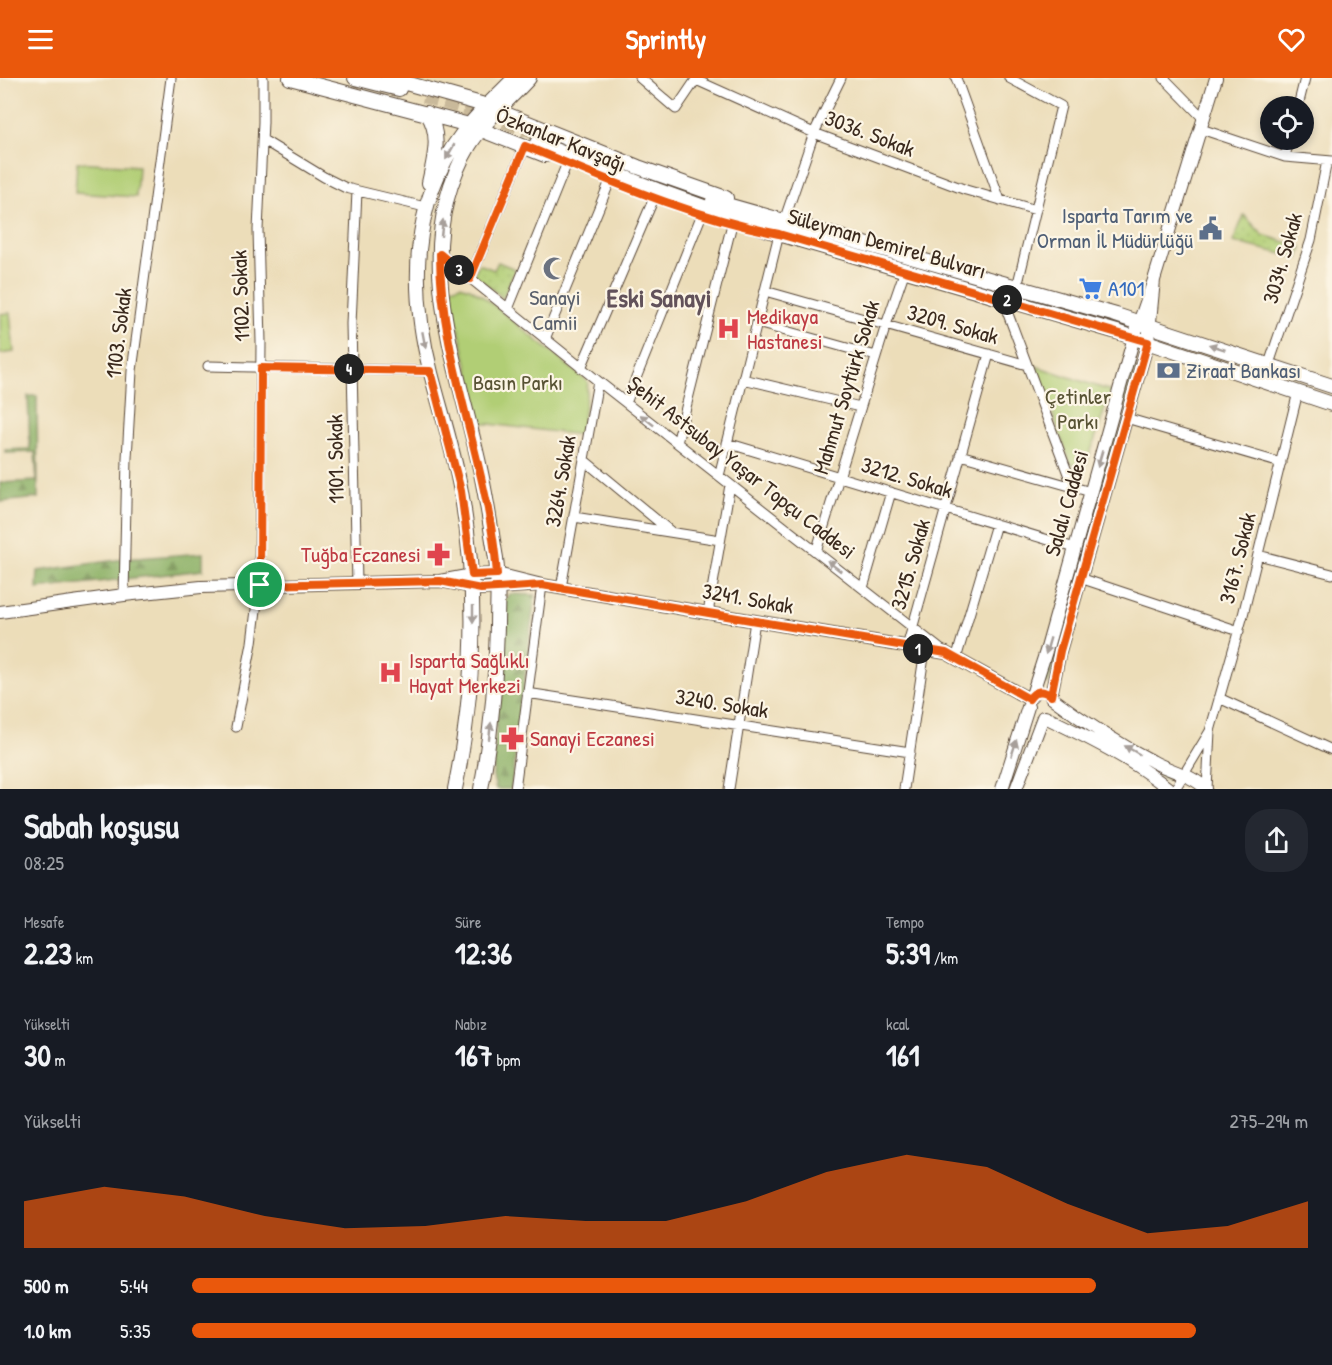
<!DOCTYPE html>
<html lang="tr">
<meta charset="utf-8">
<style>
:root{--surface:#171b24;--page:#242831;--text:#f1f3f6;--muted:#9ea1a6;--accent:#ea580c}
body{margin:0;font-family:"Patrick Hand",sans-serif;background:var(--page);color:var(--text);height:100vh;display:flex;flex-direction:column;font-size:22px;white-space:nowrap}
*{box-sizing:border-box;margin:0}
p{font-size:20px;color:var(--muted)}
.icon{flex:none;width:33px;height:33px;fill:none;stroke:currentColor;stroke-width:2;stroke-linecap:round;stroke-linejoin:round}
.map{position:relative;height:711px;overflow:hidden}
.side{display:flex;flex-direction:column;background:var(--surface);flex:1}
.side>*{flex:none}
.tools{position:absolute;left:1260px;top:18px;display:grid;gap:12px}
.tools a{display:grid;place-items:center;width:54px;height:54px;border-radius:50%;background:var(--surface);box-shadow:0 3px 9px #0003;font-size:30px}
.pin{position:absolute;display:grid;place-items:center;width:51px;height:51px;color:#fff;margin:-26px;border:3px solid #fff;border-radius:50%;box-shadow:0 2px 6px #0007}
.km{position:absolute;width:30px;height:30px;margin:-15px;border-radius:50%;background:#222;color:#fff;font-size:16px;line-height:30px;text-align:center}
.round{display:grid;place-items:center;flex:none;width:63px;height:63px;border-radius:24px;background:var(--page)}
.headline{display:flex;align-items:center;justify-content:space-between;height:102px;padding:0 24px}
h1{font-size:33px;font-weight:800;line-height:45px}
.metrics{display:grid;grid-template-columns:repeat(3,1fr);gap:9px;height:102px;padding:6px 24px}
.metrics div{display:grid;align-content:center}
.metrics b{font-size:30px;font-weight:800}
.metrics small{font-size:16px;font-weight:400}
.metrics p{font-size:16px}
.chart{height:168px;padding:12px 24px}
.chart p{display:flex;justify-content:space-between}
.chart svg{width:100%;height:108px;margin-top:6px;fill:var(--accent);opacity:.7}
ul{padding:0 24px;list-style:none;font-size:20px}
li{display:grid;grid-template-columns:96px 72px 1fr;align-items:center;height:45px}
li i{height:15px;border-radius:8px;background:var(--accent)}
header{display:flex;justify-content:space-between;align-items:center;height:78px;padding:0 24px;background:var(--accent);color:#fff;font-size:27px;font-weight:800}
.map>svg:first-child{display:block}
.grass{fill:url(#grass-dots);stroke:#767c4a;stroke-width:1.5}
.forest{fill:url(#forest-firs);stroke:#646e42;stroke-width:1.5}
.park{fill:#b1ce75;stroke:#767c4a;stroke-width:1.5}
.lines{fill:none;stroke-linecap:round;stroke-linejoin:round}
.primary-tunnel{stroke:#c9b99a;stroke-width:14;stroke-dasharray:14 7;stroke-linecap:butt}
.street-casing{stroke:#564535;stroke-width:11}
.secondary-casing{stroke:#564535;stroke-width:14}
.primary-casing{stroke:#564535;stroke-width:16}
.street{stroke:#fff;stroke-width:9}
.secondary{stroke:#fff;stroke-width:12}
.primary{stroke:#fff;stroke-width:14}
.oneway{fill:#a79f9a}
.route-casing{stroke:#fff;stroke-width:12}
.route{stroke:#ea580c;stroke-width:8}
.labels{text-anchor:middle;stroke-width:4.5;stroke-linejoin:round;paint-order:stroke}
.street-label{font-size:22px;fill:#3b2a1e;stroke:#fcf5e5}
.service-label{font-size:22px;fill:#4e5e75;stroke:#fcf5e5;text-anchor:end}
.shop-label{font-size:22px;fill:#366cbe;stroke:#fcf5e5;text-anchor:start}
.worship-label{font-size:22px;fill:#5b616d;stroke:#fcf5e5}
.health-label{font-size:22px;fill:#be3a42;stroke:#fcf5e5;text-anchor:start}
.park-label{font-size:22px;fill:#585334;stroke:#fcf5e5}
.quarter-label{font-size:26px;font-weight:bold;fill:#62525a;stroke:#fcf5e5}
</style>
<header><svg class="icon" aria-label="menu" viewBox="0 0 24 24"><path d="M4 6h16M4 12h16M4 18h16"/></svg>Sprintly<svg class="icon" aria-label="heart" viewBox="0 0 24 24"><path d="M12 20l-8-8c-3-5 5-10 8-4 3-6 11-1 8 4z"/></svg></header>
<div class="map">
<svg width="1332" height="711" viewBox="0 0 1332 711">
<defs>
<pattern id="grass-dots" width="8" height="8" patternUnits="userSpaceOnUse" patternTransform="scale(1.5)"><rect width="8" height="8" fill="#b1ce75"/><path d="M2 2h.1M6 6h.1" fill="none" stroke="#99b165" stroke-width="1.8" stroke-linecap="round"/></pattern>
<pattern id="forest-firs" width="22" height="20" patternUnits="userSpaceOnUse" patternTransform="scale(1.5)"><rect width="22" height="20" fill="#8cb166"/><path d="M5 1l3.5 6h-7zM16 11l3.5 6h-7z" fill="#749053"/></pattern>
</defs>
<rect width="100%" height="100%" fill="#fcf5e5"/>
<filter id="ink" filterUnits="userSpaceOnUse"><feTurbulence type="fractalNoise" baseFrequency=".0167" numOctaves="2"/><feDisplacementMap in="SourceGraphic" scale="12" xChannelSelector="R" yChannelSelector="G"/><feConvolveMatrix kernelMatrix="1 2 1 2 8 2 1 2 1" color-interpolation-filters="sRGB"/></filter>
<filter id="wash" filterUnits="userSpaceOnUse"><feTurbulence type="fractalNoise" baseFrequency=".008" numOctaves="4" result="noise"/><feDisplacementMap in="SourceGraphic" scale="24" xChannelSelector="R" yChannelSelector="G"/><feGaussianBlur stdDeviation="1.35" result="paint"/><feColorMatrix in="noise" values="0 0 0 0 0 0 0 0 0 0 0 0 0 0 0 0 0 1.4 0 .05"/><feComposite in="paint" operator="in"/></filter>
<g filter="url(#wash)">
<rect width="100%" height="100%" fill="#ecddb9"/>
<path class="grass" d="M1244 137 1263 157 1302 169 1299 180 1233 164Z
M498 184 515 191 503 220 474 196 479 186 494 192Z"/>
<path class="forest" d="M1131 286 1136 288 1048 606 1042 605Z
M28 318H37L38 420 0 424V405L37 403 35 374 5 375V372L30 371Z
M203 475V492L37 511 38 493 124 481Z
M510 516 535 517 511 711H496L493 698 504 524Z
M1065 634 1169 697 1167 703 1062 640Z"/>
<path class="park" d="M77 84 138 88 136 119 75 115Z
M460 207 470 210 481 217 588 304 581 357 481 345 450 214 452 210Z
M10 235 14 274 0 276V236Z
M1036 288 1111 313 1087 385 1077 388 1070 385Z"/>
</g>
<g filter="url(#ink)">
<g class="lines">
<path class="primary-tunnel" d="M424 18 484 36 540 57"/>
<defs>
<path id="street" d="M640 0 676 31 697 0
M956 0 1000 122
M1009 0 1061 28 1017 209
M1164 0 1204 41
M696 2 814 55 966 112 1036 132
M1298 28 1305 0
M1201 51 1285 79 1332 83
M263 62 324 99 346 110 425 129
M1285 79 1289 62
M357 113 351 246 357 505
M784 143 814 55 841 0
M440 176 598 303 944 574
M470 201 525 68
M765 213 1027 287
M1002 220 1073 409
M508 231 567 85
M757 245 876 278
M545 261 610 103
M1269 286 1311 162 1327 83
M208 288 430 293
M581 290 654 120
M743 301 860 329
M626 325 702 136
M1126 340 1281 385
M677 365 732 146
M727 365 1075 470
M960 377 1091 414
M584 382 670 453
M719 398 779 156
M574 439 720 462
M816 474 886 247 905 192
M1258 477 1332 496
M1080 500 1239 553
M561 510 598 303
M863 510 891 414
M124 517 127 380 132 293 171 0
M708 535 730 407
M907 569 989 276
M956 581 996 446
M527 615 910 674
M1219 620 1332 672
M236 649 252 565 259 507 261 264 258 152 263 44V0
M1210 653 1243 537 1298 314
M515 711 542 507
M729 711 755 543
M904 711 925 572
M1175 711 1210 653 1207 711"/>
<path id="secondary" d="M1154 202 1216 0
M497 496 542 507 481 511 440 503 472 497Z
M542 507 946 575 1029 621
M0 534 124 517 201 509 440 503
M1032 617 1047 570 1134 259 1154 202 1148 264 1060 573 1051 618
M1052 620C1084 644 1117 665 1152 683 1169 693 1193 697 1206 711
M1045 639C1087 659 1132 681 1169 711
M1002 711 1028 629
M1016 711 1043 639"/>
<path id="primary" d="M290 0 469 47 545 77
M355 0 399 11
M388 0 481 26 638 89 726 120
M427 35C442 57 434 81 429 105
M537 65 657 112 779 156 1117 254 1332 326
M713 123 1116 237 1332 308
M455 711C475 612 479 513 461 414 454 373 441 334 431 295 410 214 410 125 462 56 477 36 497 18 515 0
M481 711C491 657 496 603 497 548 497 526 499 503 496 480 491 452 487 423 481 395 459 288 407 172 469 68 484 43 509 22 529 0"/>
</defs>
<use href="#street" class="street-casing"/>
<use href="#secondary" class="secondary-casing"/>
<use href="#primary" class="primary-casing"/>
<use href="#street" class="street"/>
<use href="#secondary" class="secondary"/>
<use href="#primary" class="primary"/>
</g>
<defs><path id="oneway-solid" d="M-6-.8H1V-3.2L6.5 0L1 3.2V.8H-6Z" transform="scale(1.5)"/></defs>
<g class="oneway">
<use href="#oneway-solid" transform="translate(450 74) rotate(120)"/>
<use href="#oneway-solid" transform="translate(442 150) rotate(-83)"/>
<use href="#oneway-solid" transform="translate(424 262) rotate(79)"/>
<use href="#oneway-solid" transform="translate(1217 269) rotate(-162)"/>
<use href="#oneway-solid" transform="translate(647 342) rotate(-142)"/>
<use href="#oneway-solid" transform="translate(1100 381) rotate(106)"/>
<use href="#oneway-solid" transform="translate(834 488) rotate(-142)"/>
<use href="#oneway-solid" transform="translate(473 536) rotate(90)"/>
<use href="#oneway-solid" transform="translate(1048 568) rotate(106)"/>
<use href="#oneway-solid" transform="translate(490 653) rotate(-83)"/>
<use href="#oneway-solid" transform="translate(1014 670) rotate(-72)"/>
<use href="#oneway-solid" transform="translate(1132 672) rotate(-150)"/>
</g>
</g>
<g class="lines" filter="url(#ink)">
<defs>
<path id="route" d="M525 68C608 102 691 139 779 156L1148 264 1060 573 1051 618C1043 611 1035 612 1029 621L946 575 542 507 481 511 440 503 260 507 261 290 430 293 461 413 472 497 497 496C489 387 440 285 440 176L470 201Z"/>
</defs>
<use href="#route" class="route-casing"/>
<use href="#route" class="route"/>
</g>
<defs>
<symbol id="civic-bare" viewBox="-9 -9 18 18"><path d="M-.6-6.5H3V-4.5H.6V-3L4-1V1h2V6H-6V1h2V-1L-.6-3ZM-1.2 2.5V6h2.4V2.5Z" fill="#5c6f8a" stroke="#fcf5e5" stroke-width="2.5" paint-order="stroke"/></symbol>
<symbol id="mosque-bare" viewBox="-9 -9 18 18"><path d="M3.5-4.9A6 6 0 1 0 3.5 4.9A5 5 0 1 1 3.5-4.9Z" fill="#6b7280" stroke="#fcf5e5" stroke-width="2.5" paint-order="stroke"/></symbol>
<symbol id="supermarket-bare" viewBox="-9 -9 18 18"><path d="M-6-5.5h2.5l.6 2H6L4.5 2H-2.5L-4.4-4H-6ZM-1.5 3.2a1.3 1.3 0 1 0 .1 0ZM3 3.2a1.3 1.3 0 1 0 .1 0Z" fill="#3f7fe0" stroke="#fcf5e5" stroke-width="2.5" paint-order="stroke"/></symbol>
<symbol id="hospital-bare" viewBox="-9 -9 18 18"><path d="M-5-5h3v3.5h4V-5h3V5h-3V1.5h-4V5h-3Z" fill="#e0444e" stroke="#fcf5e5" stroke-width="2.5" paint-order="stroke"/></symbol>
<symbol id="bank-bare" viewBox="-9 -9 18 18"><path d="M-6-4H6V4H-6ZM0-2.3a2.3 2.3 0 1 0 0 4.6a2.3 2.3 0 1 0 0-4.6Z" fill="#5c6f8a" stroke="#fcf5e5" stroke-width="2.5" paint-order="stroke"/></symbol>
<symbol id="pharmacy-bare" viewBox="-9 -9 18 18"><path d="M-2-6h4v4h4v4h-4v4h-4v-4h-4v-4h4Z" fill="#e0444e" stroke="#fcf5e5" stroke-width="2.5" paint-order="stroke"/></symbol>
</defs>
<g fill-rule="evenodd">
<use href="#civic-bare" x="1194" y="134" width="33" height="33"/>
<use href="#mosque-bare" x="538" y="174" width="33" height="33"/>
<use href="#supermarket-bare" x="1074" y="194" width="33" height="33"/>
<use href="#hospital-bare" x="712" y="234" width="33" height="33"/>
<use href="#bank-bare" x="1152" y="276" width="33" height="33"/>
<use href="#pharmacy-bare" x="422" y="460" width="33" height="33"/>
<use href="#hospital-bare" x="374" y="578" width="33" height="33"/>
<use href="#pharmacy-bare" x="496" y="644" width="33" height="33"/>
</g>
<g class="labels">
<g class="street-label">
<text transform="translate(870 55) rotate(21)" y="8">3036. Sokak</text>
<text transform="translate(561 61) rotate(22)" y="8">Özkanlar Kavşağı</text>
<text transform="translate(887 165) rotate(16)" y="8">Süleyman Demirel Bulvarı</text>
<text transform="translate(1282 180) rotate(-74)" y="8">3034. Sokak</text>
<text transform="translate(240 218) rotate(-92)" y="8">1102. Sokak</text>
<text transform="translate(953 246) rotate(16)" y="8">3209. Sokak</text>
<text transform="translate(118 255) rotate(-83)" y="8">1103. Sokak</text>
<text transform="translate(846 309) rotate(-73)" y="8">Mahmut Soytürk Sokak</text>
<text transform="translate(335 381) rotate(-91)" y="8">1101. Sokak</text>
<text transform="translate(742 389) rotate(38)" y="8">Şehit Astsubay Yaşar Topçu Caddesi</text>
<text transform="translate(907 399) rotate(17)" y="8">3212. Sokak</text>
<text transform="translate(560 403) rotate(-80)" y="8">3264. Sokak</text>
<text transform="translate(1066 425) rotate(-74)" y="8">Salalı Caddesi</text>
<text transform="translate(1237 480) rotate(-76)" y="8">3167. Sokak</text>
<text transform="translate(910 486) rotate(-74)" y="8">3215. Sokak</text>
<text transform="translate(748 520) rotate(10)" y="8">3241. Sokak</text>
<text transform="translate(722 625) rotate(9)" y="8">3240. Sokak</text>
</g>
<g class="service-label">
<text x="1193" y="145">Isparta Tarım ve<tspan x="1193" dy="25">Orman İl Müdürlüğü</tspan></text>
<text x="1186" y="300" text-anchor="start">Ziraat Bankası</text>
</g>
<g class="shop-label">
<text x="1108" y="218">A101</text>
</g>
<g class="worship-label">
<text x="555" y="227">Sanayi<tspan x="555" dy="25">Camii</tspan></text>
</g>
<g class="health-label">
<text x="747" y="246">Medikaya<tspan x="747" dy="25">Hastanesi</tspan></text>
<text x="421" y="484" text-anchor="end">Tuğba Eczanesi</text>
<text x="409" y="590">Isparta Sağlıklı<tspan x="409" dy="25">Hayat Merkezi</tspan></text>
<text x="530" y="668">Sanayi Eczanesi</text>
</g>
<g class="park-label">
<text x="518" y="312">Basın Parkı</text>
<text x="1078" y="326">Çetinler<tspan x="1078" dy="25">Parkı</tspan></text>
</g>
<g class="quarter-label">
<text x="659" y="229">Eski Sanayi</text>
</g>
</g>
</svg>
<div class="tools">
<a><svg class="icon" aria-label="locate" viewBox="0 0 24 24"><circle cx="12" cy="12" r="6"/><path d="M12 2v4M12 18v4M2 12h4M18 12h4"/></svg></a>
</div>
<div class="pin" style="left:260px;top:507px;background:#1e9e55"><svg class="icon" aria-label="arrive" viewBox="0 0 24 24"><path d="M6 21V4h12l-3 4 3 4H6"/></svg></div>
<b class="km" style="left:918px;top:571px">1</b>
<b class="km" style="left:1007px;top:222px">2</b>
<b class="km" style="left:459px;top:192px">3</b>
<b class="km" style="left:349px;top:291px">4</b>
</div>
<section class="side">
<div class="headline"><div><h1>Sabah koşusu</h1><p>08:25</p></div><a class="round"><svg class="icon" aria-label="share" viewBox="0 0 24 24"><path d="M12 15V3M7 8l5-5 5 5M5 13v7h14v-7"/></svg></a></div>
<div class="metrics">
<div><p>Mesafe</p><b>2.23<small> km</small></b></div>
<div><p>Süre</p><b>12:36</b></div>
<div><p>Tempo</p><b>5:39<small> /km</small></b></div>
</div>
<div class="metrics">
<div><p>Yükselti</p><b>30<small> m</small></b></div>
<div><p>Nabız</p><b>167<small> bpm</small></b></div>
<div><p>kcal</p><b>161</b></div>
</div>
<div class="chart"><p><span>Yükselti</span>275–294 m</p>
<svg viewBox="0 0 160 44" preserveAspectRatio="none"><path d="M0 44V25L10 19L20 23L30 31L40 36L50 35L60 31L70 33L80 33L90 25L100 13L110 6L120 11L130 26L140 38L150 35L160 25V44z"/></svg>
</div>
<ul>
<li><b>500 m</b>5:44<i style="width:81%"></i></li>
<li><b>1.0 km</b>5:35<i style="width:90%"></i></li>
</ul>
</section>
